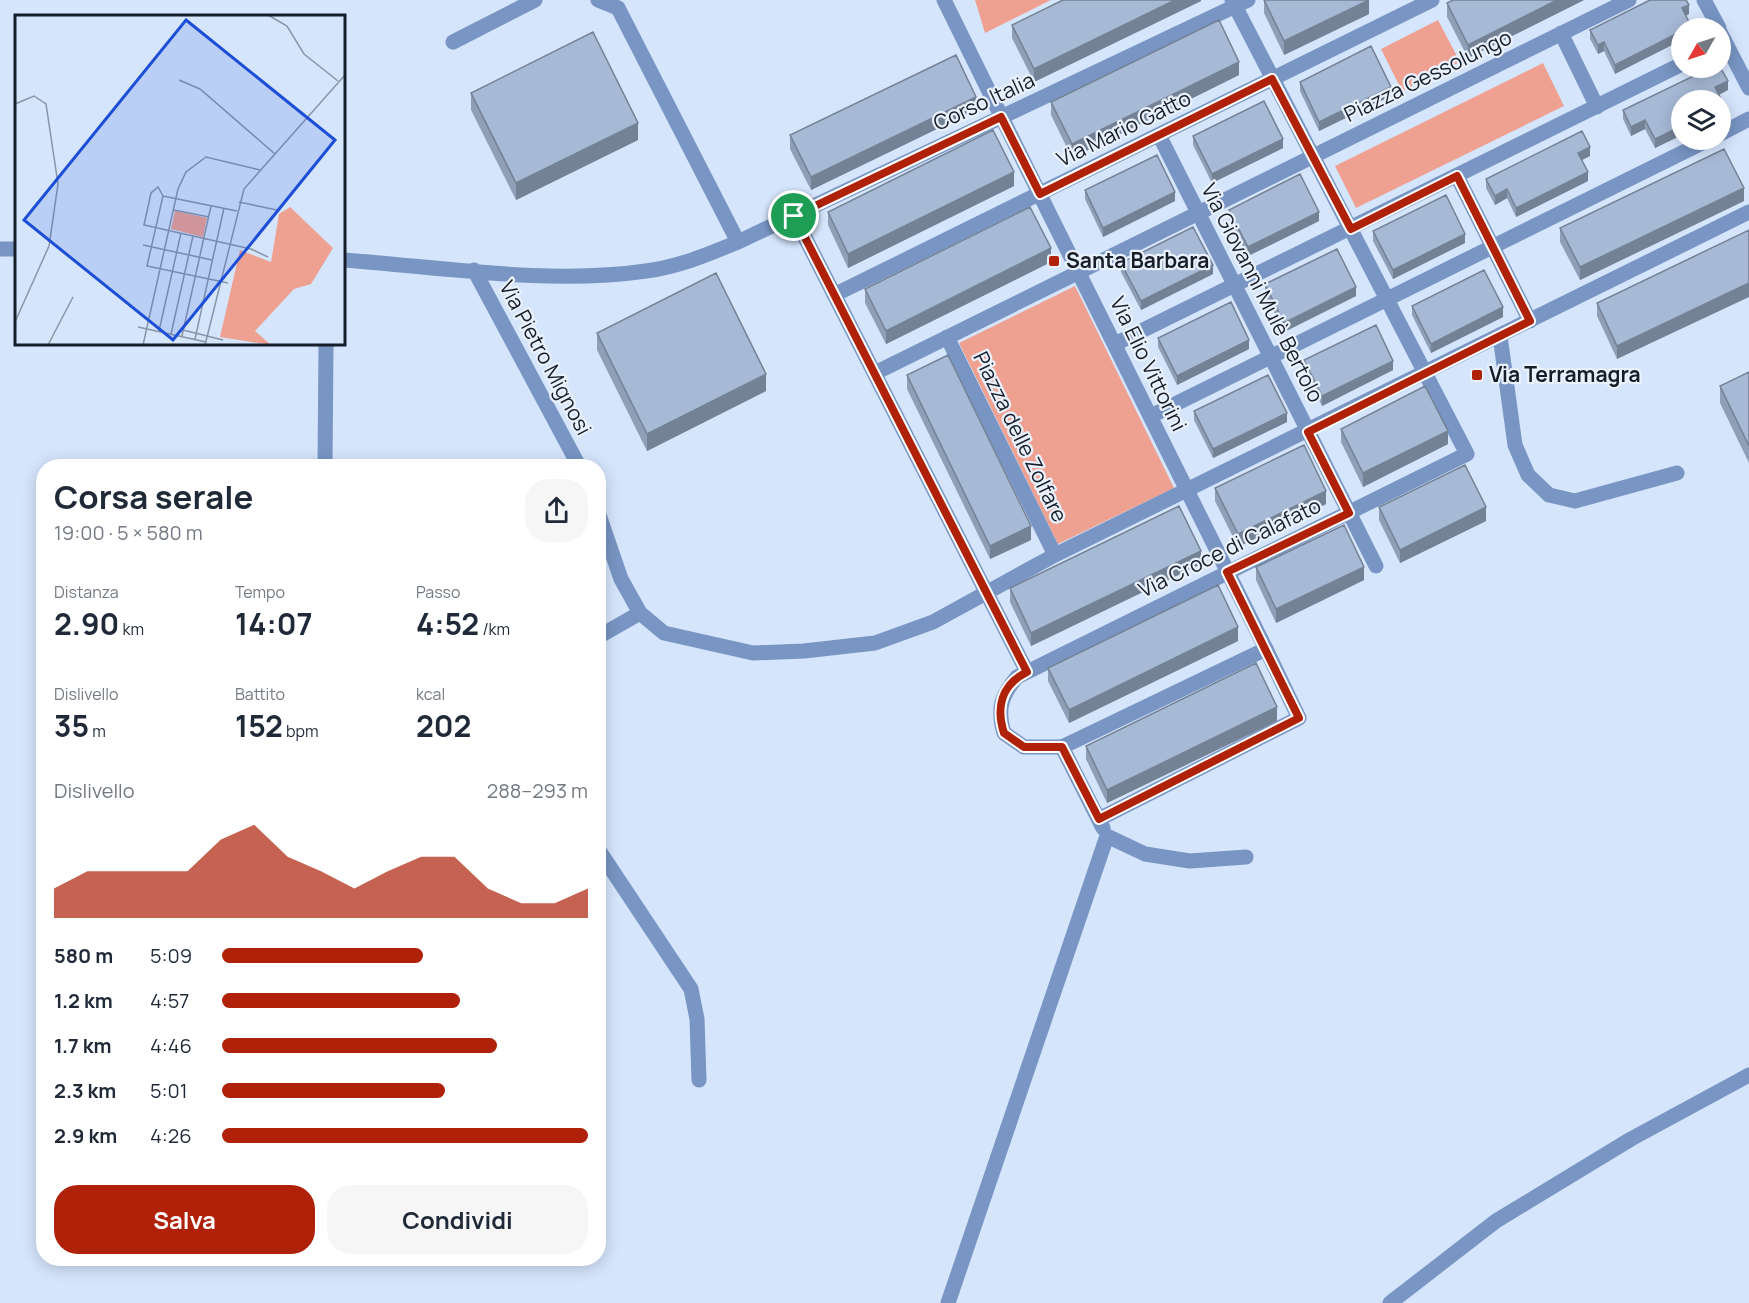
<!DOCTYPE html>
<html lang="it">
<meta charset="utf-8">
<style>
:root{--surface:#fff;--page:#f6f6f7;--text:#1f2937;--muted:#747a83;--accent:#af2108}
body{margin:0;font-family:Manrope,sans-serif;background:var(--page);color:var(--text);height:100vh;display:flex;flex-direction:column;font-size:22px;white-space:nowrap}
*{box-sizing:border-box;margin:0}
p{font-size:20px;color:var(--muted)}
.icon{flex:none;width:33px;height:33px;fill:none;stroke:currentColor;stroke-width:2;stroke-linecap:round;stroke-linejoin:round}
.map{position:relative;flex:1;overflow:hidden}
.side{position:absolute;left:36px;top:459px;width:570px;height:807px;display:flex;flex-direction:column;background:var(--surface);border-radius:24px;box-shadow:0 3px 15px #0003}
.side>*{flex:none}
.needle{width:39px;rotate:231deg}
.buttons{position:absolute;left:1671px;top:18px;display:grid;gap:12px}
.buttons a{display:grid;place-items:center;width:60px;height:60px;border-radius:50%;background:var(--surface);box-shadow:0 3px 15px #0003;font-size:30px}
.pin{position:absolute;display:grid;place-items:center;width:51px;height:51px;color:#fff;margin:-26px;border:3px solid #fff;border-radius:50%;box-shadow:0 2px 6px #0007}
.round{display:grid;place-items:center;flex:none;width:63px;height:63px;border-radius:24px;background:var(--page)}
.summary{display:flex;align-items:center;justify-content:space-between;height:102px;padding:0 18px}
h1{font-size:33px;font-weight:700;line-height:45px}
.metrics{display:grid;grid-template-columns:repeat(3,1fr);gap:9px;height:102px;padding:6px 18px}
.metrics div{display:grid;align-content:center}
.metrics b{font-size:30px;font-weight:700}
.metrics small{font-size:16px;font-weight:400}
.metrics p{font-size:16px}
.chart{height:168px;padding:12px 18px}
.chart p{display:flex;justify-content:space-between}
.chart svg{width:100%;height:108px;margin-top:6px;fill:var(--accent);opacity:.7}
.action{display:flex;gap:12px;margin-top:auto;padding:12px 18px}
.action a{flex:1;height:69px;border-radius:24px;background:var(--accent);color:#fff;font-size:24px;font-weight:700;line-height:69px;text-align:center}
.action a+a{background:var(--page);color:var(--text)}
ul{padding:0 18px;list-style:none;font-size:20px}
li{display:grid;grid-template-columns:96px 72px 1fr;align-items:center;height:45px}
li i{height:15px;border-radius:8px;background:var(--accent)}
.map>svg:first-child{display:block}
.green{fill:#efa191}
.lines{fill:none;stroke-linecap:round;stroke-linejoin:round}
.service{stroke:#7895c3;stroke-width:15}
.minor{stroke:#7895c3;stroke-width:15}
.wall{fill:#8f9fb7}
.shaded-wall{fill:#748295}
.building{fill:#a6b9d5;stroke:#748295;stroke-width:1.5}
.route-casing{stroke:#fff;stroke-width:12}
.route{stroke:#af2108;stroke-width:8}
.poi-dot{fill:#af2108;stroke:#e9f1fd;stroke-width:2}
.labels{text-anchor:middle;stroke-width:4.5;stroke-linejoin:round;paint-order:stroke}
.street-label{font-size:21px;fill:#171d28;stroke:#e9f1fd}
.poi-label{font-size:21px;font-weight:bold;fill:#171d28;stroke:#e9f1fd;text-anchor:start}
.inset-road{fill:none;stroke:#8995a7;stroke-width:1.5}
.view{fill:#1d4ed8;fill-opacity:0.15;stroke:#1d4ed8;stroke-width:3}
.inset-edge{fill:none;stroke:#171d28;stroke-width:3}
</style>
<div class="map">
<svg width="1749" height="1303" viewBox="0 0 1749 1303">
<rect width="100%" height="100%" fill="#d5e5fc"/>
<path class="green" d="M975 0H1051L985 33Z
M1438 20 1460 62 1402 91 1381 49Z
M1543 63 1564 106 1356 208 1335 166Z
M1075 286 1174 488 1058 544 959 343Z"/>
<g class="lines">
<path class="service" d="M598 0 618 8
M453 42 535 0
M1500 336 1515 445 1528 475 1549 495 1575 501 1677 473
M598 637 640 613
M1062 747 1103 828
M1099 819 1299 718 1266 649
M598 849 691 989 697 1019 699 1080
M948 1303 1107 836 1145 854 1190 861 1246 857"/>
<path class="minor" d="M944 0C1050 217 1159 433 1266 649L1062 747H1024L1004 733C997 709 1001 696 1017 677L1467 454 1232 0
M1704 0 1719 28
M618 8 738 242
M1720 32 1749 88
M1561 33 1597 107
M1720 134 1749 119
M1159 135 1376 566
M1457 176 1530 321
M794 216 1027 672
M0 249H16
M344 260C440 267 550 285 646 271 678 267 709 254 738 242L1248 0
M474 270 579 466
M834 295 1432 0
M947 337 1055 555
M1115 344 1682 64
M875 373 1629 0
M1151 416 1708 140
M325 466 326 344
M598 512 621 579 640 613 664 633 753 653 804 651 875 643 933 622 1055 555 1749 212
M1390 1303 1496 1221 1631 1139 1749 1075"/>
</g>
<path class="wall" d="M1201 0V1L1034 82 1012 38V25Z
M1264 0 1369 14 1284 55 1264 13Z
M1453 0H1584L1468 58 1447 17V3Z
M1689 14 1685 16 1691 28 1615 74 1604 51 1598 54 1590 39V30Z
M1239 75 1072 158 1051 115V102Z
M1300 82 1391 96 1319 131 1300 91Z
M1728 90 1718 95 1724 114 1655 148 1645 129 1631 136 1623 119V110Z
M471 93 638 140 516 200 471 110Z
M976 110 811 190 790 149V135Z
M1193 136 1283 148 1212 183 1193 145Z
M1590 156 1582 160 1588 181 1516 217 1507 198 1495 205 1486 188V179Z
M1014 186 848 268 828 225V212Z
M1085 190 1175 201 1103 237 1085 199Z
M1744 201 1580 280 1560 242V228Z
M1229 210 1319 221 1248 256 1229 219Z
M1749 230 1617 359 1597 316V303Z
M1373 231 1465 243 1393 279 1373 241Z
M1051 262 886 344 865 303V289Z
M1121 263 1213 274 1141 310 1121 272Z
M1265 284 1356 296 1284 332 1265 294Z
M1412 306 1503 317 1431 353 1412 315Z
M597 333 766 391 647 451 597 350Z
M1158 338 1249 349 1177 385 1158 347Z
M1304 360 1393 370 1322 406 1304 369Z
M1749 372V463L1720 403V386Z
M907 375 1031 540 990 559 907 389Z
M1194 411 1287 422 1213 458 1194 420Z
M1341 429 1448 444 1363 487 1341 442Z
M1215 488 1326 504 1238 547 1215 501Z
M1379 507 1486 521 1400 563 1379 520Z
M1201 564 1031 646 1010 602V588Z
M1256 567 1364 580 1276 623 1256 580Z
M1238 641 1069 723 1048 681V668Z
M1277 721 1107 803 1086 759V746Z"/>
<path class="shaded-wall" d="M1175 0H1201V1L1034 82V69Z
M1369 0V14L1284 55V41Z
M1557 0H1584L1468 58V45Z
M1689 5V14L1682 18V8Z
M1682 31V40L1615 74V65Z
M1604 42V51L1598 54V45Z
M1239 62V75L1072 158V144Z
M1728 81V90L1715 97V87Z
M1391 87V96L1319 131V122Z
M976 97V110L811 190V177Z
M1724 105V114L1720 116V107Z
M1645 120V129L1631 136V127Z
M638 123V140L516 200V183Z
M1682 126V135L1655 148V139Z
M1283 139V148L1212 183V174Z
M1590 147V156L1578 162V153Z
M1014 172V186L848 268V254Z
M1588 172V181L1516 217V208Z
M1744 188V201L1580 280V267Z
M1507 189V198L1495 205V196Z
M1175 192V201L1103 237V228Z
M1319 212V221L1248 256V247Z
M1465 234V243L1393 279V270Z
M1051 248V262L886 344V331Z
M1213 265V274L1141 310V301Z
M1749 283V297L1617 359V346Z
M1356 287V296L1284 332V323Z
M1503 307V317L1431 353V344Z
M1249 340V349L1177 385V376Z
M1393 361V370L1322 406V396Z
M766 374V391L647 451V434Z
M1287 413V422L1213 458V449Z
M1448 431V444L1363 487V473Z
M1326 491V504L1238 547V534Z
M1486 507V521L1400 563V550Z
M1031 526V540L990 559V546Z
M1201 551V564L1031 646V633Z
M1364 567V580L1276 623V609Z
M1238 627V641L1069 723V710Z
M1277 707V721L1107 803V790Z"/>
<path class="building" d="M1063 0H1175L1034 69 1012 25Z
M1264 0H1369L1284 41Z
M1453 0H1557L1468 45 1447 3Z
M1650 0H1686L1689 5 1682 8 1691 26 1687 28H1682V31L1615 65 1604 42 1598 45 1590 30Z
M1219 20 1239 62 1072 144 1051 102Z
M593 32 638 123 516 183 471 93Z
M1371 46 1391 87 1319 122 1300 82Z
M956 55 976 97 811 177 790 135Z
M1720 67 1728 81 1715 87 1724 105 1720 107V100H1682V126L1655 139 1645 120 1631 127 1623 110 1710 68H1720Z
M1264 101 1283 139 1212 174 1193 136Z
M993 130 1014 172 848 254 828 212Z
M1582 131 1590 147 1578 153 1588 172 1516 208 1507 189 1495 196 1486 179Z
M1724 149 1744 188 1580 267 1560 228Z
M1157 155 1175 192 1103 228 1085 190Z
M1300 174 1319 212 1248 247 1229 210Z
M1446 195 1465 234 1393 270 1373 231Z
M1030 207 1051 248 886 331 865 289Z
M1193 227 1213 265 1141 301 1121 263Z
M1749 230V283L1617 346 1597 303Z
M1337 249 1356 287 1284 323 1265 284Z
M1484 270 1503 307 1431 344 1412 306Z
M716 273 766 374 647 434 597 333Z
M1231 302 1249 340 1177 376 1158 338Z
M1376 325 1393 361 1322 396 1304 360Z
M948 355 1031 526 990 546 907 375Z
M1749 372V446L1720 386Z
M1268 375 1287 413 1213 449 1194 411Z
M1425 386 1448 431 1363 473 1341 429Z
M1304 445 1326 491 1238 534 1215 488Z
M1465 465 1486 507 1400 550 1379 507Z
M1179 506 1201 551 1031 633 1010 588Z
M1344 525 1364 567 1276 609 1256 567Z
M1218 585 1238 627 1069 710 1048 668Z
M1256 663 1277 707 1107 790 1086 746Z"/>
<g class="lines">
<defs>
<path id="route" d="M1272 79 1351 229 1457 176 1530 321 1308 432 1349 513 1227 572 1299 718 1099 819 1062 747H1024L1004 733C996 708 1001 685 1027 672L794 216 1001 117 1040 194Z"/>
</defs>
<use href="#route" class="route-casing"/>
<use href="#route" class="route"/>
</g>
<g class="poi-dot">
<rect x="1048" y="255" width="12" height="12" rx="3"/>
<rect x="1471" y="369" width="12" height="12" rx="3"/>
</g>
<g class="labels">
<g class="street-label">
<text transform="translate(1428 76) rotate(-26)" y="7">Piazza Gessolungo</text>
<text transform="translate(984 102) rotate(-25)" y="7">Corso Italia</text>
<text transform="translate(1124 129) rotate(-26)" y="7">Via Mario Gatto</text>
<text transform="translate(1262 293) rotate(63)" y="7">Via Giovanni Mulè Bertolo</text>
<text transform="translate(545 358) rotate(62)" y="7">Via Pietro Mignosi</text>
<text transform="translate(1148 364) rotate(64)" y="7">Via Elio Vittorini</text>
<text transform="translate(1020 437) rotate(64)" y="7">Piazza delle Zolfare</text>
<text transform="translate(1230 548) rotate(-26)" y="7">Via Croce di Calafato</text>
</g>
<g class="poi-label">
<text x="1066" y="268">Santa Barbara</text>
<text x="1489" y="382">Via Terramagra</text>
</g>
</g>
<g transform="translate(15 15)">
<rect width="330" height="330" fill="#d5e5fc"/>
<path d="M275 192 318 233 296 269 279 274 240 316 256 330 205 322 225 235 256 247 264 199ZM160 196 192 203 188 222 156 214Z" fill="#efa191"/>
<path class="inset-road" d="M253 0 272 11 289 39 323 66M164 65 185 74 260 139M0 89 19 81 31 89 43 169 34 231 0 307M148 181 143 172 136 178 129 210 236 234 253 242M148 181 132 251 213 268M148 181 222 196M224 187 262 195M159 195 194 202M128 230 197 245M123 312 191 327M168 315 208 325M144 316 166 218M156 319 178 221M167 321 196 191M180 324 209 193M33 330 58 282M128 330 163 174 171 157 191 142 245 155M190 330 229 174 330 60"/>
<path class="view" d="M171 5 320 125 158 325 9 205Z"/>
<rect width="330" height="330" class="inset-edge"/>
</g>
</svg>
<div class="buttons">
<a><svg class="needle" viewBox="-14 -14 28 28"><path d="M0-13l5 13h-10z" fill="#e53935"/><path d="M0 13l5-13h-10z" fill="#747a83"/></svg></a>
<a><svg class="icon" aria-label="layers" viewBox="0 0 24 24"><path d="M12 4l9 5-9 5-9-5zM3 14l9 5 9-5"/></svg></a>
</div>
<div class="pin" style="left:794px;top:216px;background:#1e9e55"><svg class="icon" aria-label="arrive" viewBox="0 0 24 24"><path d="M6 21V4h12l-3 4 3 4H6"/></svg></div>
<section class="side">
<div class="summary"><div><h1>Corsa serale</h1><p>19:00 · 5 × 580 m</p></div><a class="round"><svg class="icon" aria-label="share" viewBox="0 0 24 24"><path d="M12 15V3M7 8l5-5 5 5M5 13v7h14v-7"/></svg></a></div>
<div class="metrics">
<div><p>Distanza</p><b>2.90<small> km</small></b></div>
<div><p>Tempo</p><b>14:07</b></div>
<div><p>Passo</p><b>4:52<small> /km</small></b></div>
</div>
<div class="metrics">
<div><p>Dislivello</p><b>35<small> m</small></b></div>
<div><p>Battito</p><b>152<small> bpm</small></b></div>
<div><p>kcal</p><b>202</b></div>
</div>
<div class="chart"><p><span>Dislivello</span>288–293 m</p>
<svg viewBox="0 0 160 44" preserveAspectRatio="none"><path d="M0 44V32L10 25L20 25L30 25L40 25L50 12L60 6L70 19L80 25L90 32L100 25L110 19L120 19L130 32L140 38L150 38L160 32V44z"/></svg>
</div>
<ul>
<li><b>580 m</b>5:09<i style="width:55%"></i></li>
<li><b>1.2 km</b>4:57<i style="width:65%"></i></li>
<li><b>1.7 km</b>4:46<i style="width:75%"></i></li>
<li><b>2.3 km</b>5:01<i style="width:61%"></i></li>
<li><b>2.9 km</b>4:26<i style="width:100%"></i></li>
</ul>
<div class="action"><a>Salva</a><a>Condividi</a></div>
</section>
</div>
